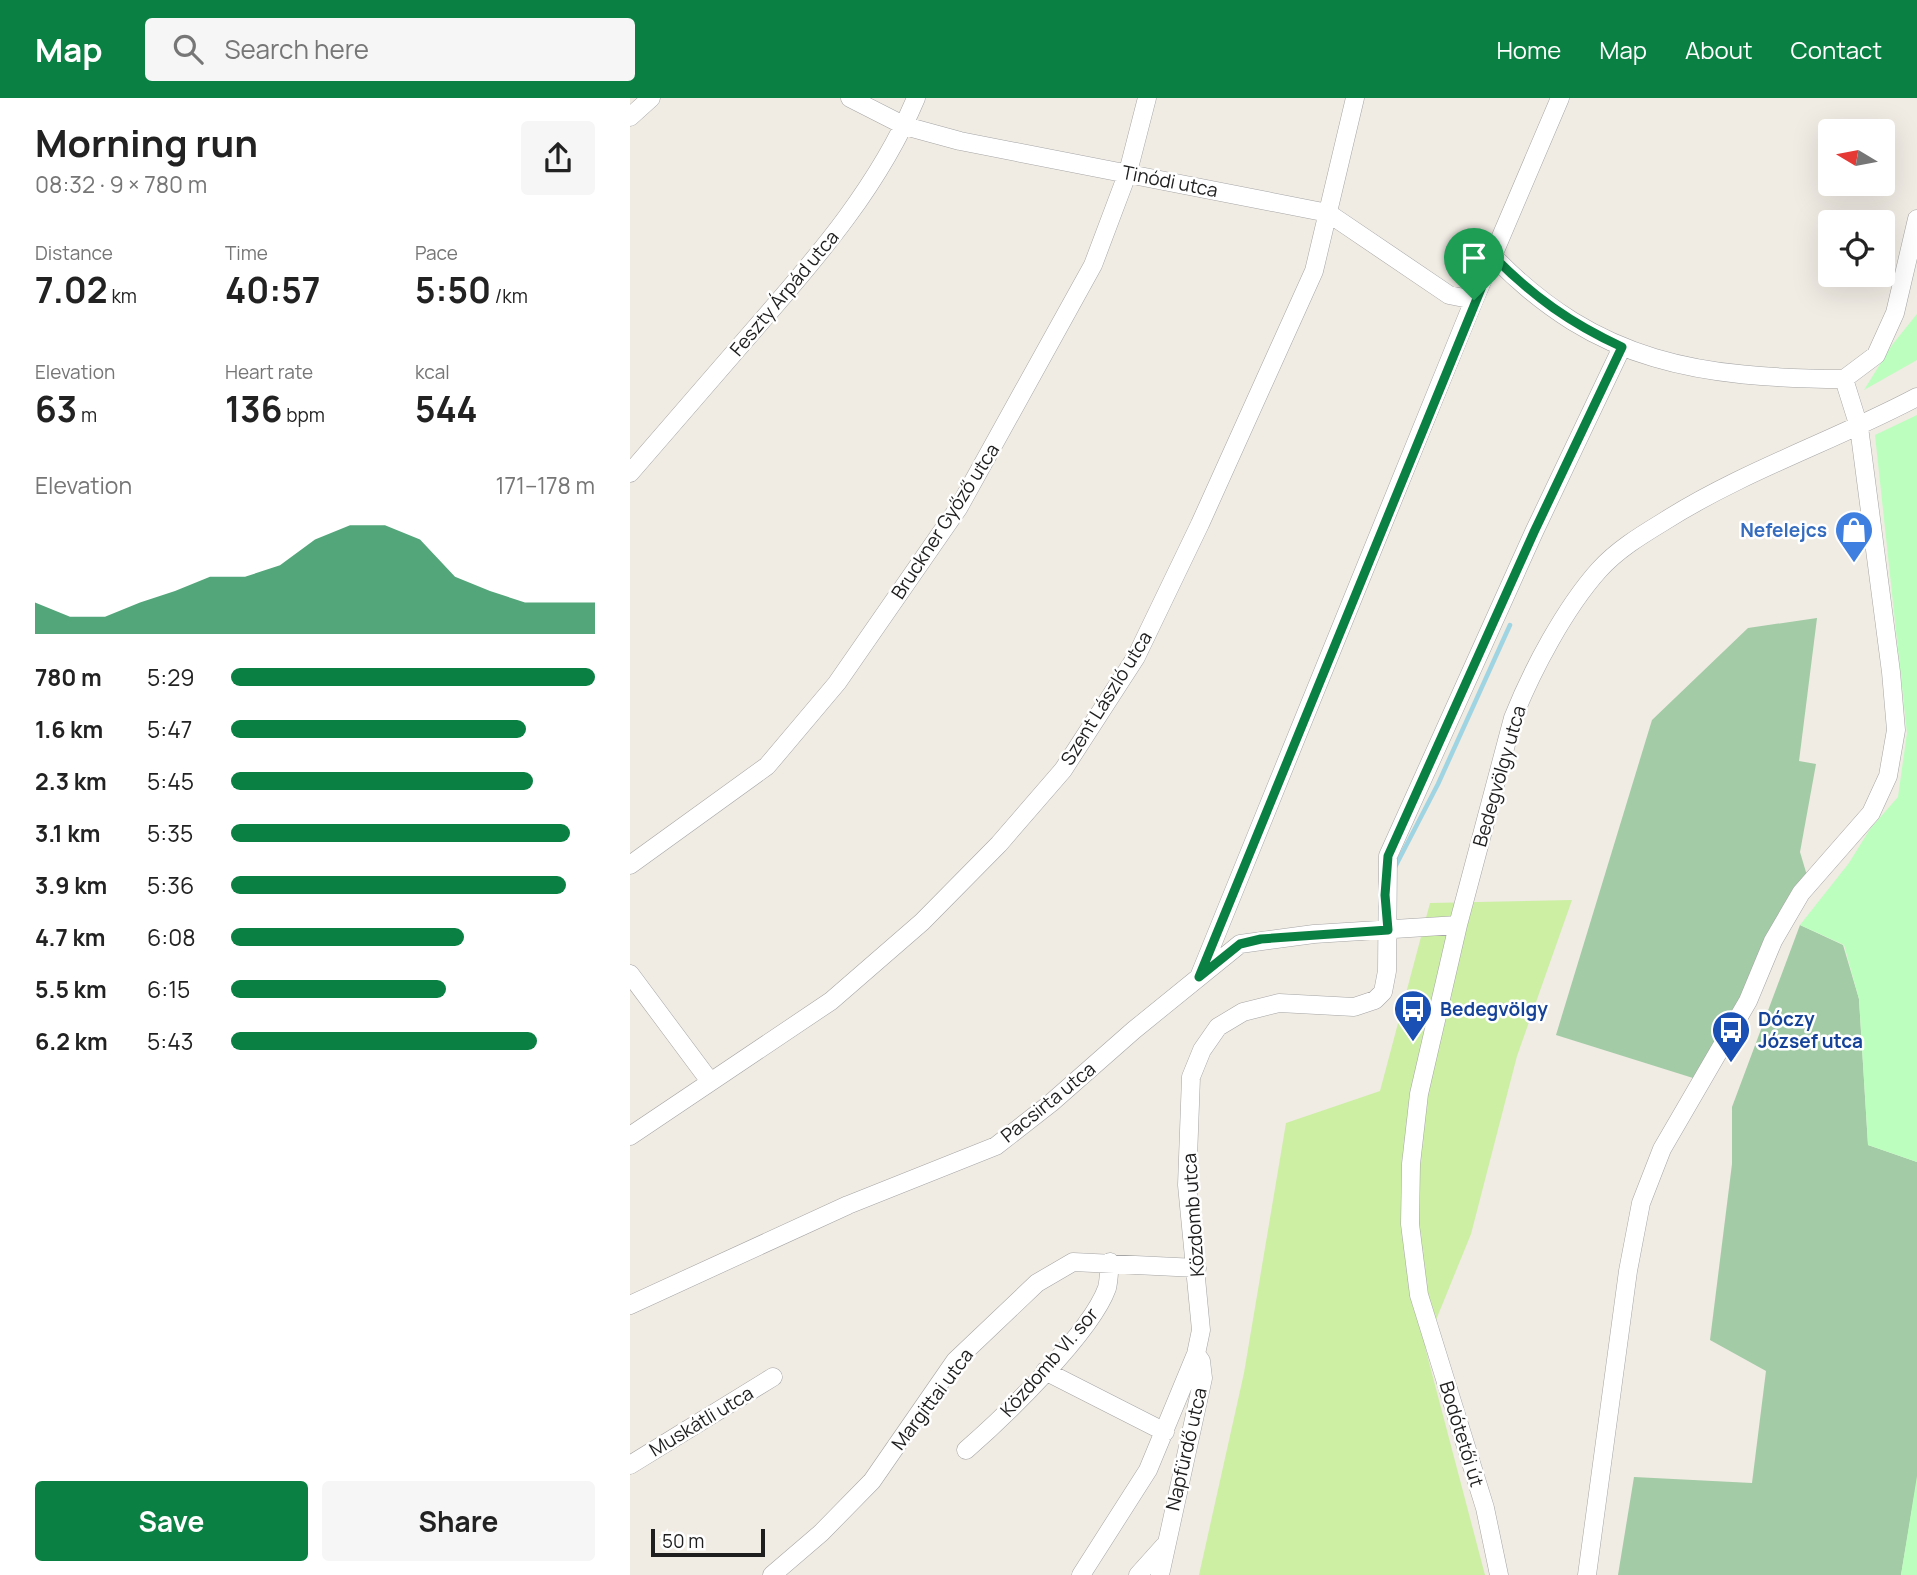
<!DOCTYPE html>
<meta charset="utf-8">
<style>
:root{--surface:#fff;--page:#f6f6f6;--text:#222;--muted:#767676;--accent:#0b8043}
body{margin:0;font-family:Manrope,sans-serif;background:var(--page);color:var(--text);height:100vh;display:flex;flex-direction:column;font-size:26px;white-space:nowrap}
*{box-sizing:border-box;margin:0}
p{font-size:23px;color:var(--muted)}
.icon{flex:none;width:38px;height:38px;fill:none;stroke:currentColor;stroke-width:2;stroke-linecap:round;stroke-linejoin:round}
.map{position:relative;flex:1;overflow:hidden}
.sheet{display:flex;flex-direction:column;background:var(--surface);width:630px}
.sheet>*{flex:none}
.needle{width:46px;rotate:280deg}
.tools{position:absolute;left:1188px;top:21px;display:grid;gap:14px}
.tools a{display:grid;place-items:center;width:77px;height:77px;border-radius:7px;background:var(--surface);box-shadow:0 7px 28px #0002;font-size:35px}
.scale{position:absolute;left:21px;bottom:18px;width:114px;box-sizing:border-box;padding-left:7px;border:4px solid #1e1e1e;border-top:0;font-size:19px;line-height:24px;white-space:nowrap;color:#1e1e1e;-webkit-text-stroke:5px #fff;paint-order:stroke}
.pin{position:absolute;display:grid;place-items:center;width:60px;height:60px;color:#fff;margin:-72px -30px;border-radius:50% 50% 50% 0;rotate:-45deg;box-shadow:0 0 7px #0007}
.pin .icon{rotate:45deg}
.round{display:grid;place-items:center;flex:none;width:74px;height:74px;border-radius:7px;background:var(--page)}
.overview{display:flex;align-items:center;justify-content:space-between;height:119px;padding:0 35px}
h1{font-size:38px;font-weight:700;line-height:52px}
.stats{display:grid;grid-template-columns:repeat(3,1fr);gap:10px;height:119px;padding:7px 35px}
.stats div{display:grid;align-content:center}
.stats b{font-size:35px;font-weight:700}
.stats small{font-size:19px;font-weight:400}
.stats p{font-size:19px}
.chart{height:196px;padding:14px 35px}
.chart p{display:flex;justify-content:space-between}
.chart svg{width:100%;height:126px;margin-top:7px;fill:var(--accent);opacity:.7}
.cta{display:flex;gap:14px;margin-top:auto;padding:14px 35px}
.cta a{flex:1;height:80px;border-radius:7px;background:var(--accent);color:#fff;font-size:28px;font-weight:700;line-height:80px;text-align:center}
.cta a+a{background:var(--page);color:var(--text)}
ul{padding:0 35px;list-style:none;font-size:23px}
li{display:grid;grid-template-columns:112px 84px 1fr;align-items:center;height:52px}
li i{height:18px;border-radius:9px;background:var(--accent)}
header{display:flex;align-items:center;gap:42px;box-sizing:border-box;height:98px;padding:0 35px;background:var(--accent);color:#fff}
header strong{font-size:33px}
nav{display:flex;gap:38px;margin-inline-start:auto;font-size:24px}
.search{width:490px;height:63px;background:var(--page);display:flex;align-items:center;gap:18px;box-sizing:border-box;padding:0 24px;border-radius:7px;color:var(--muted);font-size:26px}
main{display:flex;flex:1;min-height:0}
.map>svg:first-child{display:block}
.grass{fill:#ccefa4}
.cemetery{fill:#a2cba6}
.park{fill:#bcfebe}
.lines{fill:none;stroke-linecap:round;stroke-linejoin:round}
.stream{stroke:#9fd5e2;stroke-width:4.5}
.street-casing{stroke:#a5a5a5;stroke-width:19}
.street{stroke:#fff;stroke-width:18}
.route-casing{stroke:#fff;stroke-width:14}
.route{stroke:#0b8043;stroke-width:9}
.labels{text-anchor:middle;stroke-width:5;stroke-linejoin:round;paint-order:stroke}
.street-label{font-size:19px;fill:#1e1e1e;stroke:#fff}
.shop-label{font-size:19px;font-weight:bold;fill:#366cbe;stroke:#fff;text-anchor:end}
.transit-label{font-size:19px;font-weight:bold;fill:#164399;stroke:#fff;text-anchor:start}
</style>
<header>
<strong>Map</strong>
<div class="search"><svg class="icon" aria-label="search" viewBox="0 0 24 24"><circle cx="10" cy="10" r="6"/><path d="M15 15l6 6"/></svg>Search here</div>
<nav><a>Home</a><a>Map</a><a>About</a><a>Contact</a></nav>
</header>
<main>
<section class="sheet">
<div class="overview"><div><h1>Morning run</h1><p>08:32 · 9 × 780 m</p></div><a class="round"><svg class="icon" aria-label="share" viewBox="0 0 24 24"><path d="M12 15V3M7 8l5-5 5 5M5 13v7h14v-7"/></svg></a></div>
<div class="stats">
<div><p>Distance</p><b>7.02<small> km</small></b></div>
<div><p>Time</p><b>40:57</b></div>
<div><p>Pace</p><b>5:50<small> /km</small></b></div>
</div>
<div class="stats">
<div><p>Elevation</p><b>63<small> m</small></b></div>
<div><p>Heart rate</p><b>136<small> bpm</small></b></div>
<div><p>kcal</p><b>544</b></div>
</div>
<div class="chart"><p><span>Elevation</span>171–178 m</p>
<svg viewBox="0 0 160 44" preserveAspectRatio="none"><path d="M0 44V33L10 38L20 38L30 33L40 29L50 24L60 24L70 20L80 11L90 6L100 6L110 11L120 24L130 29L140 33L150 33L160 33V44z"/></svg>
</div>
<ul>
<li><b>780 m</b>5:29<i style="width:100%"></i></li>
<li><b>1.6 km</b>5:47<i style="width:81%"></i></li>
<li><b>2.3 km</b>5:45<i style="width:83%"></i></li>
<li><b>3.1 km</b>5:35<i style="width:93%"></i></li>
<li><b>3.9 km</b>5:36<i style="width:92%"></i></li>
<li><b>4.7 km</b>6:08<i style="width:64%"></i></li>
<li><b>5.5 km</b>6:15<i style="width:59%"></i></li>
<li><b>6.2 km</b>5:43<i style="width:84%"></i></li>
</ul>
<div class="cta"><a>Save</a><a>Share</a></div>
</section>
<div class="map">
<svg width="1287" height="1477" viewBox="0 0 1287 1477">
<rect width="100%" height="100%" fill="#f0ebe3"/>
<path class="grass" d="M942 802 887 958 841 1136 795 1249 855 1477H569L614 1275 656 1025 750 993 800 805Z"/>
<path class="cemetery" d="M1187 520 1169 663 1186 666 1170 754 1178 781 1113 901 1063 980 926 937 1022 622 1118 530Z
M1170 827 1213 847 1229 901 1238 1047 1287 1064V1382L1271 1477H988L1004 1379 1122 1385 1136 1273 1080 1242 1102 1066V1009Z"/>
<path class="park" d="M1287 216V262L1234 292 1262 247Z
M1287 317V1064L1238 1047 1229 901 1214 847 1170 827 1219 765 1240 731 1268 699 1277 635 1245 337Z
M1287 1378V1477H1271Z"/>
<g class="lines">
<path class="stream" d="M764 771 808 686 880 527"/>
<defs>
<path id="street" d="M220 0 275 28 330 43 698 115 819 197 844 202
M0 19 21 0
M864 159C968 266 1071 280 1214 281
M1214 281 1246 257 1265 215 1287 121
M0 375C43 325 86 276 129 226 190 156 250 86 286 0
M0 767 137 668 207 585 329 409 463 167 498 74 517 0
M0 876 79 982
M569 879 844 202 930 0
M0 1038 201 903 292 824 369 746 433 672 506 559 570 426 684 173 725 0
M0 1207 218 1107 366 1048 421 1005 504 932 610 846 684 836 828 827
M415 1273 535 1334
M336 1352C374 1319 461 1235 477 1190 479 1182 479 1172 480 1164
M0 1367 143 1279
M142 1477 191 1435 242 1383 325 1263 407 1185 443 1164 567 1170
M451 1477 518 1372 566 1256 571 1232 557 1087 561 979 572 952 588 929 613 914 649 905 724 909 745 902 753 894 757 873 758 758 904 434 992 249
M508 1477 534 1448
M530 1477 573 1280 571 1263 566 1256
M869 1477 855 1410 789 1197 780 1126 781 1066 789 996 828 827 883 620C902 572 935 510 969 472 987 452 1010 438 1033 424 1113 373 1204 343 1287 299
M957 1477 998 1173 1011 1105 1032 1051 1118 903 1143 843 1171 795 1241 715 1258 678 1266 632 1261 574 1229 329 1214 281"/>
</defs>
<use href="#street" class="street-casing"/>
<use href="#street" class="street"/>
</g>
<g class="lines">
<defs>
<path id="route" d="M864 159C904 199 940 225 992 249L904 434 758 758 755 797 758 832 631 841 610 846 569 879Z"/>
</defs>
<use href="#route" class="route-casing"/>
<use href="#route" class="route"/>
</g>
<defs>
<symbol id="shop-pin" viewBox="-11 -11 22 30"><path d="M0 17L-7.5 6A9.5 9.5 0 1 1 7.5 6Z" fill="#3f7fe0" stroke="#fff"/><path d="M-5-2.5h2.3a2.7 3.5 0 0 1 5.4 0H5L5.5 6h-11ZM-1.5-2.5h3a1.5 2.3 0 0 0-3 0Z" fill="#fff"/></symbol>
<symbol id="bus-pin" viewBox="-11 -11 22 30"><path d="M0 17L-7.5 6A9.5 9.5 0 1 1 7.5 6Z" fill="#1a4fb4" stroke="#fff"/><path d="M-5-6H5V4H4V6H2V4H-2V6H-4V4H-5ZM-3.5-4V0h7V-4ZM-3.5 1.2v1.5H-2V1.2ZM2 1.2v1.5H3.5V1.2Z" fill="#fff"/></symbol>
</defs>
<g fill-rule="evenodd">
<use href="#shop-pin" x="1202" y="410" width="44" height="60"/>
<use href="#bus-pin" x="761" y="889" width="44" height="60"/>
<use href="#bus-pin" x="1079" y="910" width="44" height="60"/>
</g>
<g class="labels">
<g class="street-label">
<text transform="translate(540 83) rotate(11)" y="7">Tinódi utca</text>
<text transform="translate(154 195) rotate(-50)" y="7">Feszty Árpád utca</text>
<text transform="translate(315 423) rotate(-57)" y="7">Bruckner Győző utca</text>
<text transform="translate(476 600) rotate(-58)" y="7">Szent László utca</text>
<text transform="translate(869 678) rotate(-74)" y="7">Bedegvölgy utca</text>
<text transform="translate(418 1004) rotate(-39)" y="7">Pacsirta utca</text>
<text transform="translate(563 1117) rotate(-94)" y="7">Közdomb utca</text>
<text transform="translate(419 1264) rotate(-49)" y="7">Közdomb VI. sor</text>
<text transform="translate(302 1301) rotate(-53)" y="7">Margittai utca</text>
<text transform="translate(71 1323) rotate(-31)" y="7">Muskátli utca</text>
<text transform="translate(832 1336) rotate(73)" y="7">Bodótetői út</text>
<text transform="translate(556 1351) rotate(-77)" y="7">Napfürdő utca</text>
</g>
<g class="shop-label">
<text x="1197" y="439">Nefelejcs</text>
</g>
<g class="transit-label">
<text x="810" y="918">Bedegvölgy</text>
<text x="1128" y="928">Dóczy<tspan x="1128" dy="22">József utca</tspan></text>
</g>
</g>
</svg>
<div class="tools">
<a><svg class="needle" viewBox="-14 -14 28 28"><path d="M0-13l5 13h-10z" fill="#e53935"/><path d="M0 13l5-13h-10z" fill="#767676"/></svg></a>
<a><svg class="icon" aria-label="locate" viewBox="0 0 24 24"><circle cx="12" cy="12" r="6"/><path d="M12 2v4M12 18v4M2 12h4M18 12h4"/></svg></a>
</div>
<div class="scale">50 m</div>
<div class="pin" style="left:844px;top:202px;background:#1e9e55"><svg class="icon" aria-label="arrive" viewBox="0 0 24 24"><path d="M6 21V4h12l-3 4 3 4H6"/></svg></div>
</div>
</main>
